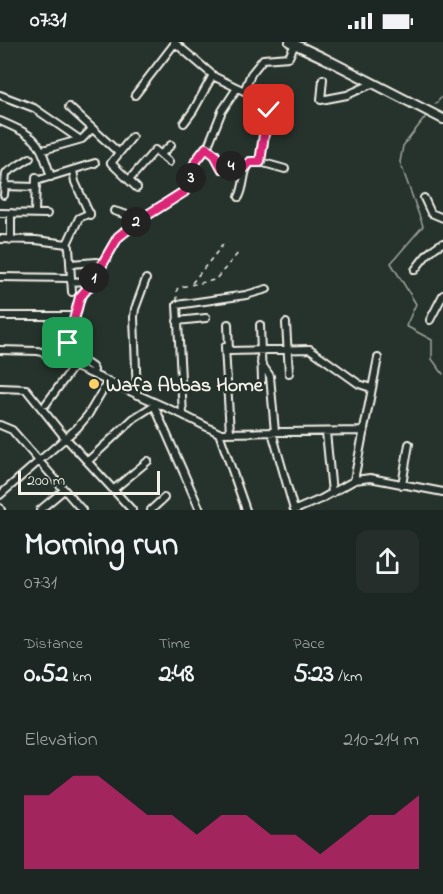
<!DOCTYPE html>
<meta charset="utf-8">
<style>
:root{--surface:#1c2622;--page:#252e2a;--text:#f1f3f6;--muted:#a0a5a5;--accent:#db2777}
body{margin:0;font-family:"Indie Flower",sans-serif;background:var(--page);color:var(--text);height:100vh;display:flex;flex-direction:column;font-size:22px;white-space:nowrap}
*{box-sizing:border-box;margin:0}
p{font-size:20px;color:var(--muted)}
.icon{flex:none;width:33px;height:33px;fill:none;stroke:currentColor;stroke-width:2;stroke-linecap:round;stroke-linejoin:round}
.map{position:relative;height:468px;overflow:hidden}
.details{display:flex;flex-direction:column;background:var(--surface);flex:1}
.details>*{flex:none}
.scale{position:absolute;left:18px;bottom:15px;width:142px;box-sizing:border-box;padding-left:6px;border:3px solid #f4f1e8;border-top:0;font-size:16px;line-height:21px;white-space:nowrap;color:#f4f1e8;-webkit-text-stroke:4px #26332d;paint-order:stroke}
.pin{position:absolute;display:grid;place-items:center;width:51px;height:51px;color:#fff;margin:-26px;border-radius:12px;box-shadow:0 3px 9px #0006}
.km{position:absolute;width:30px;height:30px;margin:-15px;border-radius:50%;background:#222;color:#fff;font-size:16px;line-height:30px;text-align:center}
.round{display:grid;place-items:center;flex:none;width:63px;height:63px;border-radius:12px;background:var(--page)}
.headline{display:flex;align-items:center;justify-content:space-between;height:102px;padding:0 24px}
h1{font-size:33px;font-weight:700;line-height:45px}
.stats{display:grid;grid-template-columns:repeat(3,1fr);gap:9px;height:102px;padding:6px 24px}
.stats div{display:grid;align-content:center}
.stats b{font-size:26px;font-weight:700}
.stats small{font-size:16px;font-weight:400}
.stats p{font-size:16px}
.chart{height:168px;padding:12px 24px}
.chart p{display:flex;justify-content:space-between}
.chart svg{width:100%;height:108px;margin-top:6px;fill:var(--accent);opacity:.7}
.status{display:flex;justify-content:space-between;align-items:center;height:42px;padding:0 30px;background:var(--surface);direction:ltr}
.status svg{height:16px;fill:currentColor}
.map>svg:first-child{display:block}
.lines{fill:none;stroke-linecap:round;stroke-linejoin:round}
.stream{stroke:#9fa39b;stroke-width:1.5}
.minor-casing{stroke:#f4f1e8;stroke-width:10}
.major-casing{stroke:#f4f1e8;stroke-width:12}
.path{stroke:#f4f1e8;stroke-width:1.5;stroke-dasharray:4.5 4.5;stroke-linecap:butt}
.minor{stroke:#26332d;stroke-width:6}
.major{stroke:#26332d;stroke-width:8}
.route-casing{stroke:#fff;stroke-width:12}
.route{stroke:#db2777;stroke-width:8}
.poi-dot{fill:#ffd166;stroke:#26332d;stroke-width:2}
.labels{text-anchor:middle;stroke-width:5;stroke-linejoin:round;paint-order:stroke}
.poi-label{font-size:20px;font-weight:bold;fill:#f4f1e8;stroke:#26332d;text-anchor:start}
</style>
<div class="status"><b>07:31</b><svg viewBox="0 0 49 12"><path d="M0 12V9h3v3zM5 12V6h3v6zM10 12V3h3v9zM15 12V0h3v12zM26 1h20v11H26zM47 4h2v5h-2z"/></svg></div>
<div class="map">
<svg width="443" height="468" viewBox="0 0 443 468">
<rect width="100%" height="100%" fill="#26332d"/>
<filter id="ink" filterUnits="userSpaceOnUse"><feTurbulence type="fractalNoise" baseFrequency=".0167" numOctaves="2"/><feDisplacementMap in="SourceGraphic" scale="12" xChannelSelector="R" yChannelSelector="G"/><feConvolveMatrix kernelMatrix="1 2 1 2 8 2 1 2 1" color-interpolation-filters="sRGB"/></filter>
<g filter="url(#ink)">
<g class="lines">
<path class="stream" d="M435 62 443 54
M427 73 403 104 400 120 423 184 391 221 416 262 406 284 432 298V317L443 332"/>
<defs>
<path id="minor" d="M174 0 215 35 244 49 251 32 263 17 289 15 295 2
M323 37 321 58 347 53 374 41
M0 53 34 66 79 97
M135 53 175 1
M69 65 118 110
M0 79C37 95 39 97 51 135
M184 81 193 69 213 33
M132 95 111 121 137 146
M206 106 215 113 222 126 233 124 246 125
M43 108 82 97 92 87
M161 112 171 103
M260 120 265 86 269 68
M73 128 75 140 90 173
M129 138 155 108 169 120
M36 139 95 121
M4 144 36 145
M4 153 6 131 30 116
M239 155C245 144 243 128 250 120H260L285 127
M424 156 431 171 443 176
M114 169 141 177
M0 171 47 172
M35 171 36 135
M0 197 36 198 67 202 69 205 72 250
M11 198V171
M67 202 79 176 90 171
M70 222 97 220
M415 228C423 217 430 207 443 201
M0 235 71 236
M71 240 87 239
M267 247 246 253 177 263 183 373 219 391 364 389
M0 274H75
M430 278 443 253
M177 279 206 276
M286 281 289 331
M228 282 229 309 310 307 359 342 371 346
M260 283 262 338
M225 305 230 391
M0 308 38 309 47 312 183 373
M261 321 270 334 275 390
M93 332 94 328 92 325 67 308 80 255 91 242 113 203 124 189 187 147 196 119 208 104 222 69 237 46
M0 346 26 347 63 393 132 468
M137 353 134 275 135 267 146 237
M46 362 74 324
M154 363 200 468
M0 383 12 388 82 468
M272 390 294 468
M326 390 332 451
M219 391 246 468
M88 419 134 376 156 362
M354 438 378 316
M402 443 409 402
M113 448 148 419
M0 453 77 386 88 373 108 339
M0 466 1 468
M40 468 64 448
M151 468 164 456
M295 468 321 457 355 438 370 436 443 450"/>
<path id="major" d="M290 0 324 16 443 77"/>
</defs>
<use href="#minor" class="minor-casing"/>
<use href="#major" class="major-casing"/>
<path class="path" d="M192 241 225 200
M177 259V247L180 245 215 238 240 209"/>
<use href="#minor" class="minor"/>
<use href="#major" class="major"/>
</g>
</g>
<g class="lines" filter="url(#ink)">
<defs>
<path id="route" d="M68 301 80 255 91 242 118 195 141 177 184 150 196 119 206 106 215 113 222 126 233 124 246 125 250 120H260L265 86 269 68"/>
</defs>
<use href="#route" class="route-casing"/>
<use href="#route" class="route"/>
</g>
<circle class="poi-dot" cx="94" cy="342" r="6"/>
<g class="labels">
<g class="poi-label">
<text x="106" y="349">Wafa Abbas Home</text>
</g>
</g>
</svg>
<div class="scale">200 m</div>
<div class="pin" style="left:68px;top:301px;background:#1e9e55"><svg class="icon" aria-label="arrive" viewBox="0 0 24 24"><path d="M6 21V4h12l-3 4 3 4H6"/></svg></div>
<div class="pin" style="left:269px;top:68px;background:#d93025"><svg class="icon" aria-label="check" viewBox="0 0 24 24"><path d="M5 12l5 5 9-10"/></svg></div>
<b class="km" style="left:94px;top:236px">1</b>
<b class="km" style="left:136px;top:180px">2</b>
<b class="km" style="left:191px;top:136px">3</b>
<b class="km" style="left:231px;top:124px">4</b>
</div>
<section class="details">
<div class="headline"><div><h1>Morning run</h1><p>07:31</p></div><a class="round"><svg class="icon" aria-label="share" viewBox="0 0 24 24"><path d="M12 15V3M7 8l5-5 5 5M5 13v7h14v-7"/></svg></a></div>
<div class="stats">
<div><p>Distance</p><b>0.52<small> km</small></b></div>
<div><p>Time</p><b>2:48</b></div>
<div><p>Pace</p><b>5:23<small> /km</small></b></div>
</div>
<div class="chart"><p><span>Elevation</span>210–214 m</p>
<svg viewBox="0 0 160 44" preserveAspectRatio="none"><path d="M0 44V14L10 14L20 6L30 6L40 14L50 22L60 22L70 30L80 22L90 22L100 30L110 30L120 38L130 30L140 22L150 22L160 14V44z"/></svg>
</div>
</section>
